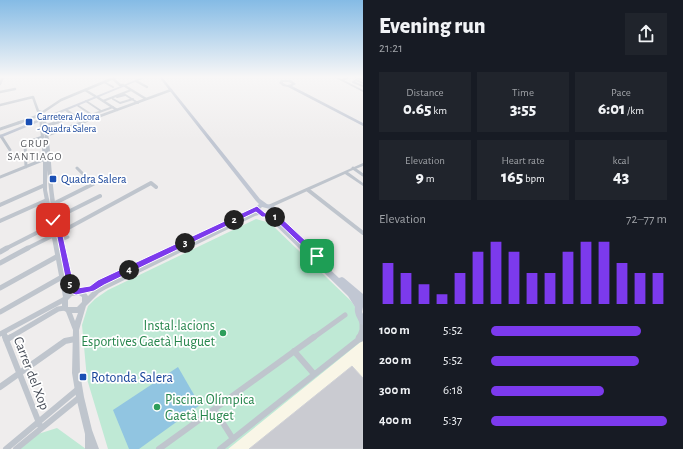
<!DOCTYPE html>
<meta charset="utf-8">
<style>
:root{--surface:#171b24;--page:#20242c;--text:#f1f3f6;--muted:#9ea1a6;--accent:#7c3aed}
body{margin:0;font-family:"Alegreya Sans",sans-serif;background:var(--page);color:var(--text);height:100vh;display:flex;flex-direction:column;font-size:15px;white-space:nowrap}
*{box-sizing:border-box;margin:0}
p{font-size:13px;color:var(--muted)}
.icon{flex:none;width:22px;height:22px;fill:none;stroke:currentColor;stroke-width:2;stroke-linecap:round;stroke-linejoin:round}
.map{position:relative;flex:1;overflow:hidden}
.details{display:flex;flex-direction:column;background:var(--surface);width:320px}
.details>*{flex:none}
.pin{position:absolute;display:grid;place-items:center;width:34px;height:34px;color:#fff;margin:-17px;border-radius:8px;box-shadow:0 2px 6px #0006}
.km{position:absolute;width:20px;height:20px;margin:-10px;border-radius:50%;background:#222;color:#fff;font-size:11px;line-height:20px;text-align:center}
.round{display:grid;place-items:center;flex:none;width:42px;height:42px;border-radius:0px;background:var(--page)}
.headline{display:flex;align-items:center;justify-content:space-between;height:68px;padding:0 16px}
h1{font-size:22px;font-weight:800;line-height:30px}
.stats{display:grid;grid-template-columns:repeat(3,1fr);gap:6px;height:68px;padding:4px 16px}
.stats div{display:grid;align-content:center;border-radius:0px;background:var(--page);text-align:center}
.stats b{font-size:17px;font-weight:800}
.stats small{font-size:11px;font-weight:400}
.stats p{font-size:11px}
.chart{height:112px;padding:8px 16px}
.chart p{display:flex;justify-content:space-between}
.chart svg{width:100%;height:72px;margin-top:4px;stroke:var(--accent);stroke-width:6}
ul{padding:0 16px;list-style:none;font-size:13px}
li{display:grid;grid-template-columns:64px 48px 1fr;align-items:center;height:30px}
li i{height:10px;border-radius:5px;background:var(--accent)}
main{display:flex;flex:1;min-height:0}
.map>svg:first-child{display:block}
.commercial{fill:#f9f6e7}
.green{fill:#bfe9d5}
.water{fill:#91c5e1}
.building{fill:#cacbd1;stroke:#d1d2d7}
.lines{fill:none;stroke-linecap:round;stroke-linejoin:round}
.pedestrian-far1{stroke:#bfc5cd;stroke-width:2}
.pedestrian{stroke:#bfc5cd;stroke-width:3}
.minor-far4{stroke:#bfc5cd;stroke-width:2.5}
.minor-far3{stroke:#bfc5cd;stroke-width:3}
.minor-far2{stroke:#bfc5cd;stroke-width:4}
.minor-far1{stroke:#bfc5cd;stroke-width:5}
.minor{stroke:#bfc5cd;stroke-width:6}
.tertiary{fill:#bfc5cd;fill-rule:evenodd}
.secondary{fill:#c1c7d3;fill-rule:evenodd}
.route{fill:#7c3aed;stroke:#fff}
.transit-dot{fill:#1a4fb4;stroke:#fff;stroke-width:1.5}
.leisure-dot{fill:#2e9e5b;stroke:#fff;stroke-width:1.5}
.labels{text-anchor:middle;stroke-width:3.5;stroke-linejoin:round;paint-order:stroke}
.far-transit-label{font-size:10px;fill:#164399;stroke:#fff;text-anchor:start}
.far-neighbourhood-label{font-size:11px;letter-spacing:1px;fill:#5a5c61;stroke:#fff}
.transit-label{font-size:12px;fill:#164399;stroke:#fff;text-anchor:start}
.near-leisure-label{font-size:14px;fill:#27864d;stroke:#fff;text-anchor:end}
.near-street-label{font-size:14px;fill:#474d58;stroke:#fff}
.near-transit-label{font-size:14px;fill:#164399;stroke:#fff;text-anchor:start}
</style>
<main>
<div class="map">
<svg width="363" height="449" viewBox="0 0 363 449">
<rect width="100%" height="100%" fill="#efeded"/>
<path class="commercial" d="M363 340V449H228Z"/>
<path class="green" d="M256 219 270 223 351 301 363 318V340L228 449H108L87 379 82 325 88 306 95 299 108 290Z
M57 428 86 449H20L38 434Z"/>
<path class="water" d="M178 367 200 405 139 449H129L113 410Z"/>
<path class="building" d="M352 366 363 378V449H249Z"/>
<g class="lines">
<path class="pedestrian-far1" d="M356 77 363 80
M104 82 113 87
M353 82 363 86
M353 82 356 80 363 83
M124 94 138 103
M117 97 125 95
M113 99 120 103 133 99
M86 101 101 111
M103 101 131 90
M77 105 92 115
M80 119 113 107"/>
<path class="pedestrian" d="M61 240 68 237"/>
<path class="minor-far4" d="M112 78 120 85H123
M342 80 349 77
M136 81 147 87
M0 84 3 77
M125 86 146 99
M85 90 95 96
M0 92 15 89
M97 97 117 110
M0 105 33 97 38 111 41 112
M66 110 84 122
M18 123 37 116 61 100 116 77
M55 123 75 116
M81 123 171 90"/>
<path class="minor-far3" d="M45 126 58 122
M0 129 21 122
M47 135 84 122
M1 136 10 150
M26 167 25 143 43 137
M77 168 88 179
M353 168 363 175
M0 177 45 159"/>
<path class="minor-far2" d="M308 190 363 233
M53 204 93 184 87 178
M0 205 45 185
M56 218 100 196
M0 221 47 200
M59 233 151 183 156 187
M5 249 52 225
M26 249 54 235"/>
<path class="minor-far1" d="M0 252 7 248
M0 263 28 248
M0 288 58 256
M0 312 62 277
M4 333 6 338
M0 334 65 299
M9 338 58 309 65 308
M313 338 345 315
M359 338 362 330V321"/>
<path class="minor" d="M5 337 41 428
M6 340 11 337
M358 340 359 337
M294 351 314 374
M0 387 65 341 75 339
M214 409 233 439
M6 449 78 389
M16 449 80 397
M159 449 314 337
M220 449 358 340 363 338"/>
<path class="tertiary" d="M334 77H338L363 90V92Z
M39 117H41L46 120C51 147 51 175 55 202 59 230 67 258 74 286L78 290 90 287 99 281 255 208 257 207 259 209V210L194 241 251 214 260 211 262 213V214L255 216 106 289 99 293 86 306 79 330 80 373 84 397 92 430 99 449H85V434L76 397 72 373 73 330 66 312 63 310 62 308V299L63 297 43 190V159ZM42 120 44 129 46 152ZM47 170 51 208 47 190ZM59 247 68 287 71 291 68 292ZM93 291 88 296 86 293 92 292ZM79 295 82 297V302L77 307H68V300L72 296ZM72 313H78L75 321Z
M363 163V166L348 172 363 183V186L345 174 272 207H268V205Z"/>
<path class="secondary" d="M143 77H147L0 138V135Z
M159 77H162L260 199 267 204 274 206 278 211 275 215 273 216 339 278 342 277 344 278 363 294V307L362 312 363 314V325L360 324C357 317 354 314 355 307L348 296 267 217 258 214 254 209 259 204 256 201ZM262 207 270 209 272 211 269 214 262 212 260 209Z
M281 80H291L296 84 292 86 363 123V126L288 87 283 86 279 83ZM283 82H289L292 84 287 85 283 83Z"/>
</g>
<linearGradient id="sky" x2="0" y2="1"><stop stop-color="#85bbe5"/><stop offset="0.55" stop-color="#f8f7f7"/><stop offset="1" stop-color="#f8f7f7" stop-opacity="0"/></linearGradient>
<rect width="363" height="140" fill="url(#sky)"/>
<path class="route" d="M257 206 265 213H276L320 254V258H315L272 217H262L256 212 104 285 94 291 76 295 73 294 67 287 54 222 50 220 56 216 59 218 74 285 77 288 90 286 98 280Z"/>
<g class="transit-dot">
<rect x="25" y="118" width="8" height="8" rx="2"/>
<rect x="49" y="175" width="8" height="8" rx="2"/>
<rect x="79" y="373" width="8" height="8" rx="2"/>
</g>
<g class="leisure-dot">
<circle cx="223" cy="333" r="4"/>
<circle cx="157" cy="407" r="4"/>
</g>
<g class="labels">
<g class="far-transit-label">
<text x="37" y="120">Carretera Alcora<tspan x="37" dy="12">- Quadra Salera</tspan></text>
</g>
<g class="far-neighbourhood-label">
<text x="35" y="147">GRUP<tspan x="35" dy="13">SANTIAGO</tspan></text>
</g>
<g class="transit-label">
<text x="61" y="183">Quadra Salera</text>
</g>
<g class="near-leisure-label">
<text x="215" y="330">Instal·lacions<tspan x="215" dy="16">Esportives Gaetà Huguet</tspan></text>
<text x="165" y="404" text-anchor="start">Piscina Olímpica<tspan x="165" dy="16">Gaetà Huget</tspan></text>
</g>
<g class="near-street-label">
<text transform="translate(32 373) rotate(69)" y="5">Carrer del Xop</text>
</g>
<g class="near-transit-label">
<text x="91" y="382">Rotonda Salera</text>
</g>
</g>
</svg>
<div class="pin" style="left:317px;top:256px;background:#1e9e55"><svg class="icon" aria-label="arrive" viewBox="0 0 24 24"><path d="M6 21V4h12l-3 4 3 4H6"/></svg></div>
<div class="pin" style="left:53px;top:220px;background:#d93025"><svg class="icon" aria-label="check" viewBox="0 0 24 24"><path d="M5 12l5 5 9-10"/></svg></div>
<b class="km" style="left:275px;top:217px">1</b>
<b class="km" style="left:234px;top:220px">2</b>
<b class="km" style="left:185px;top:243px">3</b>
<b class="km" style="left:129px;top:270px">4</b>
<b class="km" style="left:70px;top:284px">5</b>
</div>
<section class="details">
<div class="headline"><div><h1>Evening run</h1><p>21:21</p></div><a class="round"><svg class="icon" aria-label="share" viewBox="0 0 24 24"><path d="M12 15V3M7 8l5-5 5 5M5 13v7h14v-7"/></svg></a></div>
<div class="stats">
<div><p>Distance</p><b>0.65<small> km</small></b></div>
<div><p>Time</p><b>3:55</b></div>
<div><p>Pace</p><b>6:01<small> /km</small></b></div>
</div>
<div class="stats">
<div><p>Elevation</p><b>9<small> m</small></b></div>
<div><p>Heart rate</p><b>165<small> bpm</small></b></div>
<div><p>kcal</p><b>43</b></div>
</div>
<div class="chart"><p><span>Elevation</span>72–77 m</p>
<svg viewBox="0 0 160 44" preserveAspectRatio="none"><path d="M5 44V19M15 44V25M25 44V32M35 44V38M45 44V25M55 44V12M65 44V6M75 44V12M85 44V25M95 44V25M105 44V12M115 44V6M125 44V6M135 44V19M145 44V25M155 44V25"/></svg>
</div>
<ul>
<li><b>100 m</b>5:52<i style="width:85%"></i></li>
<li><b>200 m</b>5:52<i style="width:84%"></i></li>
<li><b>300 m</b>6:18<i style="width:64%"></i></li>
<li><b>400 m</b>5:37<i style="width:100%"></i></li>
</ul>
</section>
</main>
